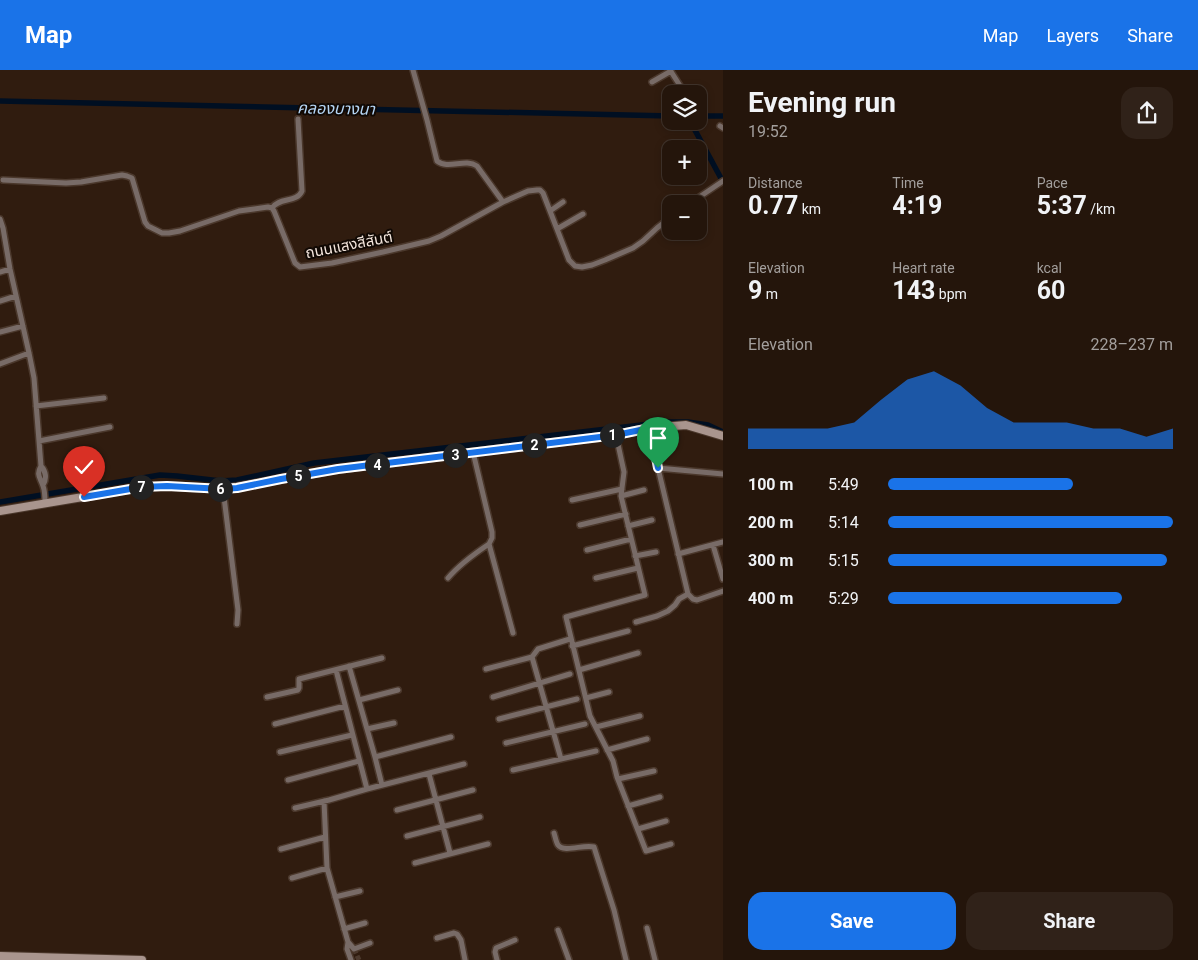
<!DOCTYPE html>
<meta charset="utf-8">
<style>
:root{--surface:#24150b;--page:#302219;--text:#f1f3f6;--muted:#a39f9d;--line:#41342c;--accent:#1a73e8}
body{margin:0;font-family:Roboto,"Noto Sans Thai",sans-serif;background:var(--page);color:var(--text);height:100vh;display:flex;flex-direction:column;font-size:19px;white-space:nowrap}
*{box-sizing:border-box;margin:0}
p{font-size:16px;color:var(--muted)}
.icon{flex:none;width:28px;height:28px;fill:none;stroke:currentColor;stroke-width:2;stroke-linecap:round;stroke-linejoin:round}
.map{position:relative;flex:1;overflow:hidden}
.details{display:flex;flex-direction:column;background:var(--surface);width:475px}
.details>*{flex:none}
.controls{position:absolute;left:662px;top:15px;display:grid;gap:10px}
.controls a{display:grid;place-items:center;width:45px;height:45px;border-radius:10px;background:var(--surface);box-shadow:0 2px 8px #0003,0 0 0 1px var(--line);font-size:25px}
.pin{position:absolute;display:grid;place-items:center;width:42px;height:42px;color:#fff;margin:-51px -21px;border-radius:50% 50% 50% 0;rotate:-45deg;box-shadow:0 0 5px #0007}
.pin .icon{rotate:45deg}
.km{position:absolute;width:25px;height:25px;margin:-12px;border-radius:50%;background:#222;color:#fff;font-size:14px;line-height:25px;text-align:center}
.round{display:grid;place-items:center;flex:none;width:52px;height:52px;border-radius:15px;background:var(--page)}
.overview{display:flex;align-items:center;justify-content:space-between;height:85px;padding:0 25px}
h1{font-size:28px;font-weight:700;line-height:38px}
.stats{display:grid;grid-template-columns:repeat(3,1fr);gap:8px;height:85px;padding:5px 25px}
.stats div{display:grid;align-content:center}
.stats b{font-size:25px;font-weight:700}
.stats small{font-size:14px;font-weight:400}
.stats p{font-size:14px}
.chart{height:140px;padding:10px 25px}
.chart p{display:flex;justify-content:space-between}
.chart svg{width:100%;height:90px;margin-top:5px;fill:var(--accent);opacity:.7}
.cta{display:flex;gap:10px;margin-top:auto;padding:10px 25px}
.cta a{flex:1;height:58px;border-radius:15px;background:var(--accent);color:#fff;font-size:20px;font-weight:700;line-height:58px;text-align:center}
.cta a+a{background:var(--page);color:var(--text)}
ul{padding:0 25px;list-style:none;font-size:16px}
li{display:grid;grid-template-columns:80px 60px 1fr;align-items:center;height:38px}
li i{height:12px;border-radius:6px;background:var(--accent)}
header{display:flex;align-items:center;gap:30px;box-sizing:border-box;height:70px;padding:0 25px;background:var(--accent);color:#fff}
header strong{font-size:24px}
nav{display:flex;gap:28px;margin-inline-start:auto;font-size:18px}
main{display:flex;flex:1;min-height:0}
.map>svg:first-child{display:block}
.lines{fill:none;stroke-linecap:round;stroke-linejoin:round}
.canal{stroke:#000f22;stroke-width:5.5}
.street-tunnel{stroke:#4d3a2e;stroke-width:5;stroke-dasharray:5 2.5;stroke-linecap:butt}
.street-casing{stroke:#4b382c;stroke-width:8}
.secondary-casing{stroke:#4b382c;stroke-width:10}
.street{stroke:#786b67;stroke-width:5}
.secondary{stroke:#a9958e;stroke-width:8}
.route-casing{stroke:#fff;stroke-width:10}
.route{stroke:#1a73e8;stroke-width:6}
.labels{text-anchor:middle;stroke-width:4;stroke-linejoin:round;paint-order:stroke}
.street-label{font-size:15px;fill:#f4e6dd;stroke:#110904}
.water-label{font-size:16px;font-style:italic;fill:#b5d5f4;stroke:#110904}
</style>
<header>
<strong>Map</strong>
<nav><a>Map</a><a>Layers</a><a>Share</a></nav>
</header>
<main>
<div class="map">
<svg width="723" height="890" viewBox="0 0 723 890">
<rect width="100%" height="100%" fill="#301c0f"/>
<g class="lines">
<path class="canal" d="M0 31 671 46
M699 46H723
M690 51 723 112
M0 432 160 405 177 406 221 411 237 410 314 393 667 352H688L708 355 723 362"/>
<path class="street-tunnel" d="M354 879 359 890"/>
<defs>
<path id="street" d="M413 0 427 50 437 91C448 100 465 88 477 96L503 132
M670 0 684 22 682 24
M652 12 671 1
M669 33 671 31
M720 56 723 58
M3 110 66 113 81 112 122 105 127 106 132 108 145 152 148 156 162 163H169L180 161 239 141 268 137 272 138 274 141 295 193 300 197 332 193 383 182 429 171 441 166 503 132 528 121 537 120H540L543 123 569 190 575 196 582 197 592 195 605 190 633 178 643 171 657 158 671 147
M689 134 723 111
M272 138C279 127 297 133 302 121L298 49
M550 141 563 132
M0 149 3 158 10 199 29 283 34 308 41 396C36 405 40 407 43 416 45 421 45 428 45 433
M557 159 583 144
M0 202 10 199
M0 231 16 226
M0 262 23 256
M0 294 29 283
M36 336 104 328
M650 358 658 398 688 524 693 529 697 530 723 521
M616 365 624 402 621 426 645 525 566 547 590 646 613 691 617 707 646 781 671 774
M39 371 110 357
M473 382 492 462V468L489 474 513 563
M41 396C46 401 47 409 43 415
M658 398 723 404
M223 419 238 540 237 554
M621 426 644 420
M572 430 622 419
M580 455 626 444
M628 456 652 450
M713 475 723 509
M587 480 631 469
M678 484 723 472
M635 486 656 482
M448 508C459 495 474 484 489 474
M596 508 638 498
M636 552 657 546 668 541 675 535 679 529 688 524
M572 576 628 561
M349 596 375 687 382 715
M486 599 532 587
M336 600 367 719
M579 600 638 583
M267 627 298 620 299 618V609L382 588
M493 627 570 604
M586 628 609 622
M359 630 398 620
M499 649 577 629
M275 654 345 636
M596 657 640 646
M367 659 394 653
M506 673 585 654
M607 680 647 669
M280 682 352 665
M375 687 451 667
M561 689 532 587 538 579 570 569
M513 700 596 681
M429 704 450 783
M618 709 654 701
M288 710 359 691
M324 731 327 798 348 872 347 879 351 890
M628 736 660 727
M295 738 329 730 367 719 464 694
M397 740 473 720
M638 759 666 751
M554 763C555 766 556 772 558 775 564 783 584 774 594 777L614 840 626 890
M407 766 480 747
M281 779 325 767
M415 793 488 774
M292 808 327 798
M335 827 360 821
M647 858 655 890
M344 859 365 853
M558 860 569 890
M437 868 454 863 457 864 461 870 465 890
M348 872 354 879 370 873
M497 890 495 882 496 878 515 870"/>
<path id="secondary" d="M0 441 142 417 167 416 223 419 237 417 281 409 338 399 616 365 650 358 686 355 723 366
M0 886 142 890"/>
</defs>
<use href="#street" class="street-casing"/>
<use href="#secondary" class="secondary-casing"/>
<use href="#street" class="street"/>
<use href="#secondary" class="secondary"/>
</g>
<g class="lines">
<defs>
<path id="route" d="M84 427 142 417 167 416 223 419 237 418 281 409 338 399 616 365 650 358 658 398"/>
</defs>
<use href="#route" class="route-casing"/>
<use href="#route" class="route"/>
</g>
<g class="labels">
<g class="street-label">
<text transform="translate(349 175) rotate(-11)" y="5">ถนนแสงสีสันต์</text>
</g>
<g class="water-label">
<text transform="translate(336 38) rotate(1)" y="6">คลองบางนา</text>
</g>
</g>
</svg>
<div class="controls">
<a><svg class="icon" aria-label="layers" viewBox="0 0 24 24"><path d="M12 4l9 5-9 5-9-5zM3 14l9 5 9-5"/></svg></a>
<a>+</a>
<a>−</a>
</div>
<div class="pin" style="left:658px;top:398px;background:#1e9e55"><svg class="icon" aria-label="arrive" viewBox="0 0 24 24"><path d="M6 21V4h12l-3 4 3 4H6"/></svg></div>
<div class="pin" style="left:84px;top:427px;background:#d93025"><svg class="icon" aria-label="check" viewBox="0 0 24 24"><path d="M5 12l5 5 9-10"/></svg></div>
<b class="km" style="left:612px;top:365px">1</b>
<b class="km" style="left:534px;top:375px">2</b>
<b class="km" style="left:455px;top:385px">3</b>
<b class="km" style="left:377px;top:395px">4</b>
<b class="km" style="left:298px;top:406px">5</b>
<b class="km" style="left:220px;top:419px">6</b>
<b class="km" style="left:141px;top:417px">7</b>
</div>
<section class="details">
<div class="overview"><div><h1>Evening run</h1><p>19:52</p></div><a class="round"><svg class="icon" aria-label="share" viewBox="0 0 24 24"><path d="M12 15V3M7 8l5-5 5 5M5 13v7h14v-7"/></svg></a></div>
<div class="stats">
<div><p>Distance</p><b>0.77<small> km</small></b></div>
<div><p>Time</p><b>4:19</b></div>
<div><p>Pace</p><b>5:37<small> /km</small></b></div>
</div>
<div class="stats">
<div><p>Elevation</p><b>9<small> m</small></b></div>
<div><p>Heart rate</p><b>143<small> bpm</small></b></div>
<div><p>kcal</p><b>60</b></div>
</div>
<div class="chart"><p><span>Elevation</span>228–237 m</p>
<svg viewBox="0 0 160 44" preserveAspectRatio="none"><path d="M0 44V34L10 34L20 34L30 34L40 31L50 20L60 10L70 6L80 13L90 24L100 31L110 31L120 31L130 34L140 34L150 38L160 34V44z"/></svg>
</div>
<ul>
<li><b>100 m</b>5:49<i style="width:65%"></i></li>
<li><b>200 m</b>5:14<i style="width:100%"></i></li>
<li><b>300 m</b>5:15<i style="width:98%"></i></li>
<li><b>400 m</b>5:29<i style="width:82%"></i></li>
</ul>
<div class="cta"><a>Save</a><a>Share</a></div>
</section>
</main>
